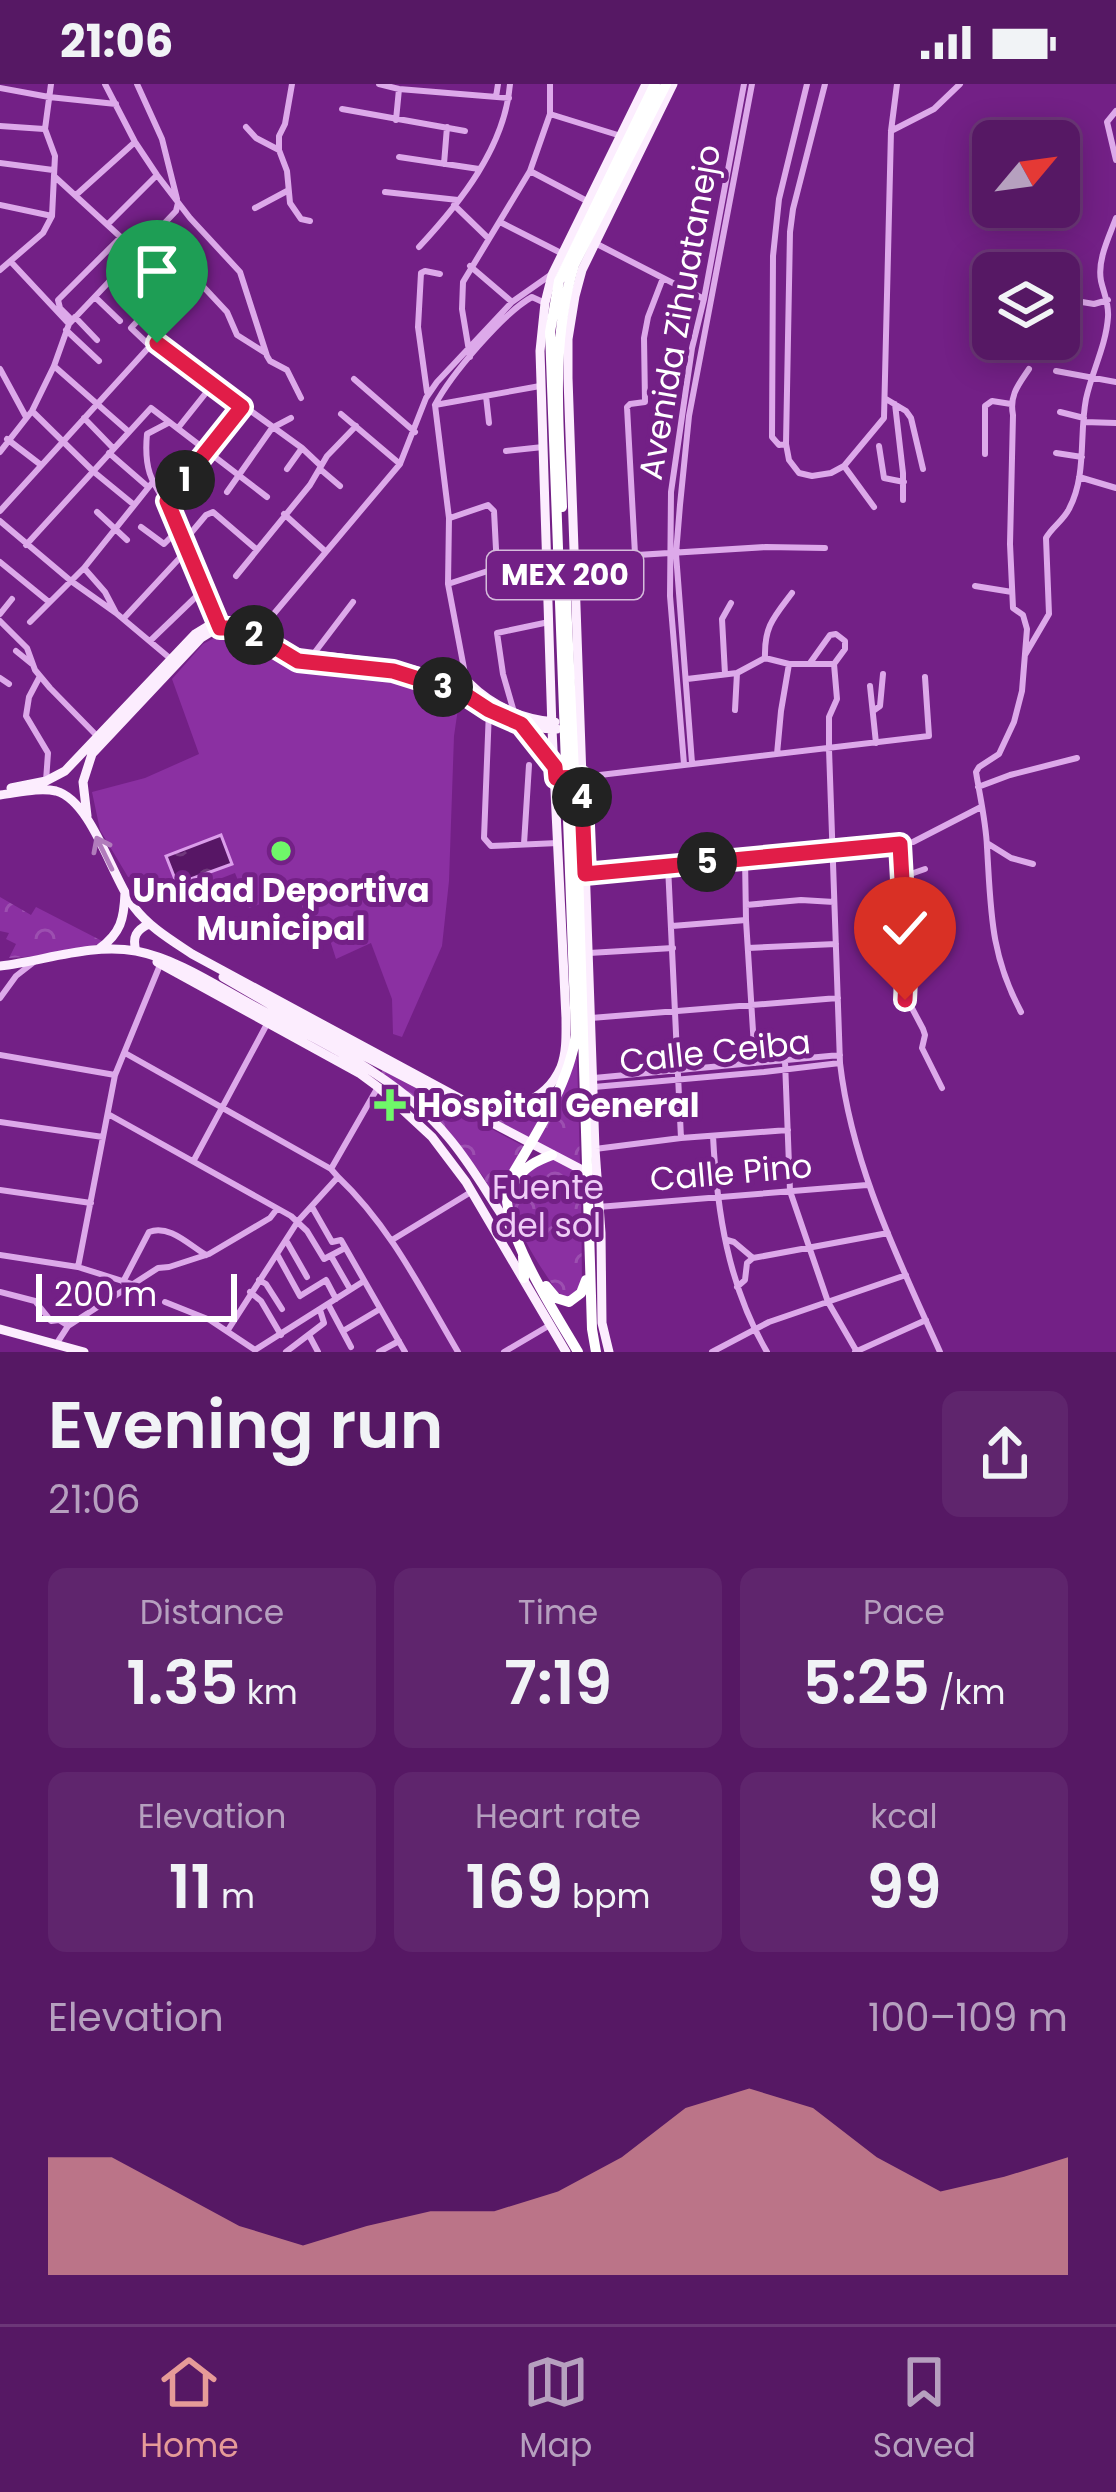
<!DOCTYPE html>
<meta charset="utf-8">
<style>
:root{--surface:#561864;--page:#5f256d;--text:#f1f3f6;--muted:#b6a0bf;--line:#6c3778;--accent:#e69b98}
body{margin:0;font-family:Poppins,sans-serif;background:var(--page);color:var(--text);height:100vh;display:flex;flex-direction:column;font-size:45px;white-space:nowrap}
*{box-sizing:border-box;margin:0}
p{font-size:39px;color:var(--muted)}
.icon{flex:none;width:66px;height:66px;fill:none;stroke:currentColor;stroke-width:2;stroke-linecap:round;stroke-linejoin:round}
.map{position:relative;height:1268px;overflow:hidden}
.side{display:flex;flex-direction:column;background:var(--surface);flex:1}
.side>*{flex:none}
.needle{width:78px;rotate:61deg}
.tools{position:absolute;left:972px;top:36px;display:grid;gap:24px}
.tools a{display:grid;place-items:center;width:108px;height:108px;border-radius:18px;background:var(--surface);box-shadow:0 6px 30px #0003,0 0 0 3px var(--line);font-size:60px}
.scale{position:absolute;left:36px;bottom:30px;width:201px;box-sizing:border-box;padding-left:12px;border:6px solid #fff;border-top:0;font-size:33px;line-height:42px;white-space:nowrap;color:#fff;-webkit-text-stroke:9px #732086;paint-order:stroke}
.pin{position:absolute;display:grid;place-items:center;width:102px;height:102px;color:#fff;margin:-123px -51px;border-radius:50% 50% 50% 0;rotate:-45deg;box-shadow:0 0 12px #0007}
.pin .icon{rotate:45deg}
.km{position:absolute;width:60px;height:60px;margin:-30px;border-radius:50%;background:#222;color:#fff;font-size:33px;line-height:60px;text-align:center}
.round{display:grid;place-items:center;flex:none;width:126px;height:126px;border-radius:18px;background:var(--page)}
.head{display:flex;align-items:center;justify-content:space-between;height:204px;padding:0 48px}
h1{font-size:66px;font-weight:600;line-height:90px}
.stats{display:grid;grid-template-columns:repeat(3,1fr);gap:18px;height:204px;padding:12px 48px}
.stats div{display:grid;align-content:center;border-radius:18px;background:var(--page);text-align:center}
.stats b{font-size:60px;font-weight:600}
.stats small{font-size:33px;font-weight:400}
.stats p{font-size:33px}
.chart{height:336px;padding:24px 48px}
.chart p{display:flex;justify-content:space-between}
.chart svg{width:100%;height:216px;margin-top:12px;fill:var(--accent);opacity:.7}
.status{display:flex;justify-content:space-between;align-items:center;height:84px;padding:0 60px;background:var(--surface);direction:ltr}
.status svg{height:33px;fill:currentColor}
.dock{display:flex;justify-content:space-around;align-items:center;height:168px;border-top:3px solid var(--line);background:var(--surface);font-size:33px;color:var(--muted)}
.dock a{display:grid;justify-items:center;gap:6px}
.dock .on{color:var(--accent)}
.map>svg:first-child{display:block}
.park{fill:url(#park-crowns)}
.garden{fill:#8b30a2}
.water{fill:url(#water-ripples);stroke:#db9deb;stroke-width:3}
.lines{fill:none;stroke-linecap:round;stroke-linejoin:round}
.minor{stroke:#dda9ea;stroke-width:6}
.major{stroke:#fcedfe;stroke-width:9}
.highway{stroke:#fff;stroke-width:10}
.oneway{stroke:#b17cbc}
.route-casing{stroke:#fff;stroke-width:24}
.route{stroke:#e11d48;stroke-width:15}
.poi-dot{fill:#6ff769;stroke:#732086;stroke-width:4.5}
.labels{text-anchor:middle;stroke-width:10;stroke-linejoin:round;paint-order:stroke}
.shield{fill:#732086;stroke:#d5bcdb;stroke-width:3}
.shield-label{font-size:30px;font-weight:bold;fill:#fff}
.street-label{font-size:33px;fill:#fff;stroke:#732086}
.poi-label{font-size:33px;font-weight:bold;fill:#fff;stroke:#732086}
.park-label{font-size:33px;fill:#efcdf7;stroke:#732086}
</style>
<div class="status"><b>21:06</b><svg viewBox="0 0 49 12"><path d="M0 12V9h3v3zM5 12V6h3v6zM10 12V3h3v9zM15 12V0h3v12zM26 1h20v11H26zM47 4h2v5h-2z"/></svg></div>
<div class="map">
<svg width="1116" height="1268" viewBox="0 0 1116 1268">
<defs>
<pattern id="park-crowns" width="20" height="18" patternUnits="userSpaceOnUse" patternTransform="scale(3)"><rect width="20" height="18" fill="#8b30a2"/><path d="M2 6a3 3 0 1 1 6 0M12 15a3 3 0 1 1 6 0" fill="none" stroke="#9c4fb0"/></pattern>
<pattern id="water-ripples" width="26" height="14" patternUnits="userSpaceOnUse" patternTransform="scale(3)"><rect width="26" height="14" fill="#571665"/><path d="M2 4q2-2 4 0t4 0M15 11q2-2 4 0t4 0" fill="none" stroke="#70397c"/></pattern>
</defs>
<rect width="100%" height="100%" fill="#732086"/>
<path class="park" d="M0 813 31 831 36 823 104 858C74 870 40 872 9 874L16 860 6 855 9 849 0 847Z
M577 973 580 1082 534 1061Z
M382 986 525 1063 502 1109 501 1128 483 1092 453 1055 381 990Z
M552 1006 555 1008 529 1055 473 1024C505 1033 527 1027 552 1006Z
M555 1075 574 1086 581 1105 582 1201 571 1215 559 1211C541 1181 487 1115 528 1086 535 1081 547 1078 555 1075Z"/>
<path class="garden" d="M227 547 249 552 291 578 305 583 374 587 460 611 454 652 449 797 442 862 402 953 393 950 392 915 371 859 336 875 328 850 315 855 296 807 249 824 235 789 175 812 156 793 150 798 128 793 100 746 92 708 145 694 199 670 172 595 203 560Z"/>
<path class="water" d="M221 751 232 780 177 800 166 772Z"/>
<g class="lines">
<path class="minor" d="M105 0 135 58 157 91 190 134 240 188 267 272 270 277 287 286 301 314
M137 0 162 55 177 115
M292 0 285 40 279 52V66L287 87 290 119 301 135 310 137
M379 0 399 5 509 14
M825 0 793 125 790 148 786 360 789 376 799 389 812 392 831 389 844 382 884 334 891 47 897 0
M0 4 49 13 116 20
M496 13 498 0
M342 25 465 47
M1116 27 1107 38 1116 76
M550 30 621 52
M396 36 399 5
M0 42 44 45
M246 43 256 54 279 66
M891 47 934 25 960 0
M399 73 479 85
M0 79 53 86
M444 80 447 43
M530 87 587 117
M54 92 138 169
M385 108 458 116
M76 111 135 58
M0 121 52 132
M454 121 488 154
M255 124 287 107
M500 138 561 169
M109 139 157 91
M154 150 227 228 237 251 264 268
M595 159 704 215
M419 163C460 119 505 63 510 0
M12 179 69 240
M470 182 512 218
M0 186 43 149 52 132 55 72 45 45 51 0
M117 190 151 222 131 244 150 262
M95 213 120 237
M1076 217 1094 220 1108 216
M75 233 97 256
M72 236 60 224 58 216 121 153
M66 246 99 277
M470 273 462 225 463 198 530 87 550 30V0
M54 282 129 348
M0 285 26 333
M1056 287 1116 298
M354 295 415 348
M427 308 418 243 421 189 425 187 440 190
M486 312 489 339
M886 315 906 327 911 334 923 385
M895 320 903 389V416
M435 321 449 434 448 500 466 595
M435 321C450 292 503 229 532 213L545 219
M435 321 540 302
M32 327 94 388 133 420
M1060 328 1084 334
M341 330 400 380
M84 334 113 364
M1084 338 1116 339
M168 339 147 350C142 402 163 405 181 446 194 475 206 505 217 535
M178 344 213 300
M7 355 41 381
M786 360 779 361 772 353 773 172 779 115 807 0
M879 362 884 394 904 398
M506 367 543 363
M0 368 32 327 54 282 69 240 176 127 178 119
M109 369 147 402
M1056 369 1082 373
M985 370V322L992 317 1011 320
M844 382 874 423
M287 385 302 364
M320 385 340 402
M190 390 207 404
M1079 393 1116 404
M227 408 272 344 291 334
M167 417 242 323
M0 427 150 262 157 259 302 364 321 382
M97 428 127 456
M284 430 325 467
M450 434 488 421 494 427 497 484
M0 437 71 497 116 529
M141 443 164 460 180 444
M185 456 206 431 213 428 256 465
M26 461 151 324 267 413
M635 470 627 323 630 320 645 318 644 254 648 233 663 194
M573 475 766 463 825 464
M0 478 49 518
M84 484 105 508 116 529 172 576
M236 492 310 401 327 372 356 342
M448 500 497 484 546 474
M975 502 1012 508
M0 530 12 515
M124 534 188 465
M0 537 27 564 35 586 50 604 100 655
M30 538 84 484 152 399
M261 545 400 380 426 314 437 298 512 218 549 192
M150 557 204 505
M16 567 32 580
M1025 571 1049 530 1046 454C1052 443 1063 437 1069 425 1087 391 1079 351 1086 315 1092 287 1106 262 1108 233 1109 219 1104 210 1101 197 1097 176 1109 153 1116 134
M312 572 353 518
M765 574C764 542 774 533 792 509
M810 579 830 551 836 550 845 557V565L834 580 837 615 829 633V665L840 979C852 1082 898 1174 940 1268
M725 590 722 535 731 519
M0 594 9 600
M39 594 29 613 26 632 48 669 46 697
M687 595 737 589 765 574 789 580H834
M870 602 876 659
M489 626 484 754 491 762 558 759
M735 626 737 589
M873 627 880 622 883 590
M514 628 503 590 497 549 549 538
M777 670 781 627 789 580
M692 679 676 470 680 421 689 332 752 0
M684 680 670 512 671 408 692 264 704 215 744 0
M583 693 929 652 925 593
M978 703 1010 691 1077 674
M987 759 1011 774 1033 780
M524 760 529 681
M900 760 904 832 901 867 906 886 904 909 923 945 925 951 922 964 942 1004
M745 774 746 836 755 979
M668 782 681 1054
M585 790 913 758 981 723
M902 793 925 785
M746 821 801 816 834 818
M672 842 746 836
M748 864 836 860
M589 869 673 864
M0 914 16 892 34 878
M1021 928C990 870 991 827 987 763 986 738 980 713 976 688L979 683 999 670 1014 638 1022 607 1027 545 1023 531 1013 524 1010 460 1013 331C1009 311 1019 300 1029 285
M591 934 838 914
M125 969 331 1085
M0 971 115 991
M785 977 790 1107 828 1218 857 1268
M594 994 840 971
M594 1003 764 988 840 979
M108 1030 291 1132 307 1147 324 1175 345 1164
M0 1038 103 1053
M713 1052C717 1128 728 1201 767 1268
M595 1065 681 1054 788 1046
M194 1076 267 940
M338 1093C390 1142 422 1207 458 1268
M0 1106 91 1119
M312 1123 332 1158 341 1156 405 1268
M598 1123 867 1101
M392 1156 471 1108
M727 1156 734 1158 753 1174
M287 1158 307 1193
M0 1171 78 1183 132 1200
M278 1172 300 1212 326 1196 336 1215
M331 1172 350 1205
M753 1174 888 1149
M78 1183 115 991 160 881
M259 1196 266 1200 282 1225
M123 1198 149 1148C169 1140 189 1161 206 1171
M737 1203 745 1196 747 1179 753 1174
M0 1208 35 1217 51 1237 59 1236 67 1241
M250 1208 261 1217 281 1251
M165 1218 210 1236 255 1266
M328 1220 351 1263
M228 1246 298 1137 338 1093 331 1085 378 1003
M343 1247 380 1225
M309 1251 318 1268
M57 1259 68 1242 158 1184 169 1183 209 1170 270 1134 277 1125
M255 1266 364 1197
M286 1268 324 1239 320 1226
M379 1268 399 1257
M504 1268 550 1241
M712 1268 769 1238 906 1191
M855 1268 926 1236"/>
<path class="major" d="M469 599C492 622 523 636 555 638
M463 609C492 629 522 645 557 645
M525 644 555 683
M11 704 46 697 65 687 195 550 218 536 240 537 260 545 295 568 395 581 456 597
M0 711C17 709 39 703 56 707 92 717 112 794 134 823 149 843 171 856 192 870L470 1020C505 1030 545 1020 561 983 567 967 566 950 566 934L552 645 540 267 545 219 552 191 646 0
M87 732 83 698 92 670 201 554 214 546 235 543 255 551 298 577 393 587 455 606
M99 865C121 849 124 835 125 809
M136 867C132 853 136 846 149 840
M157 878 359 989 378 1003 432 1053 466 1098 566 1268
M0 882C44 877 91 859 136 867 177 875 215 901 252 921 321 959 396 990 448 1053 472 1081 489 1113 510 1143
M223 893 307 942 588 1089
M0 1245 84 1268
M609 1268 602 1239 601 1149 595 1065 568 294V255L575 212 582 186 673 0"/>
<path class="highway" d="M562 423C559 342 550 260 574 181L666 0
M547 495 554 474
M565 496 577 752 592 1245 596 1268
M516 1096C526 1082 536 1077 552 1071
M523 1172 524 1194
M546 1202 556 1214 569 1218 581 1209 586 1196
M578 1268C555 1228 497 1143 508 1098 534 1053 568 1003 576 951L550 248 559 197 655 0"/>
</g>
<defs><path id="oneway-shaft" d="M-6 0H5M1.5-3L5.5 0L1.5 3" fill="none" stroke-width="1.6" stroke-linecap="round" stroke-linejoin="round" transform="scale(3)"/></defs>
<use class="oneway" href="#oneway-shaft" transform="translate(104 769) rotate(-116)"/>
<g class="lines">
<defs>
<path id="route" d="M157 259 242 323 167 417 220 544H235L255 551 298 577 393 587 463 609 489 626 521 640 555 683 556 694 581 693 585 790 900 760 904 832 901 867 906 895 905 916"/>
</defs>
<use href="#route" class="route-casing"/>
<use href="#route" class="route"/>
</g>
<g class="poi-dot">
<circle cx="281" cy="767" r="12"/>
<path d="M384 1003h12v12h12v12h-12v12h-12v-12h-12v-12h12z"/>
</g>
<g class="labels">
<rect class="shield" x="487" y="467" width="156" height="48" rx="9"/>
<g class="shield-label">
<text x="565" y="501">MEX 200</text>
</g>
<g class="street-label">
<text transform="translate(679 228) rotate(-80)" y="12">Avenida Zihuatanejo</text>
<text transform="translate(715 967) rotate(-6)" y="12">Calle Ceiba</text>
<text transform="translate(731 1088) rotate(-5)" y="12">Calle Pino</text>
</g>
<g class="poi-label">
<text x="281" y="818">Unidad Deportiva<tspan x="281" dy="38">Municipal</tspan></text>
<text x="417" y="1033" text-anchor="start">Hospital General</text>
</g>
<g class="park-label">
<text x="548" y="1115">Fuente<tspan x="548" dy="38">del sol</tspan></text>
</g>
</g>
</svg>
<div class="tools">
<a><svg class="needle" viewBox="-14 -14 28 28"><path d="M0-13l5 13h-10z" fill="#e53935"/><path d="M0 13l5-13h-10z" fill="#b6a0bf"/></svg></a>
<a><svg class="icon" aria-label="layers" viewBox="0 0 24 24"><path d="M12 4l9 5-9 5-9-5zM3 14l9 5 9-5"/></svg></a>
</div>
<div class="scale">200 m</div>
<div class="pin" style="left:157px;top:259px;background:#1e9e55"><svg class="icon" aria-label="arrive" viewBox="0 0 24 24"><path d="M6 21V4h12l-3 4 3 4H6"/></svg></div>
<div class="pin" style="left:905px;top:916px;background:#d93025"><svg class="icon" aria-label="check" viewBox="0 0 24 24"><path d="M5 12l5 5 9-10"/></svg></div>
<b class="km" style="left:185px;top:396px">1</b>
<b class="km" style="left:254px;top:551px">2</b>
<b class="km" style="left:443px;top:603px">3</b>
<b class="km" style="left:582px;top:713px">4</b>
<b class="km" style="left:707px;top:778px">5</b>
</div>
<section class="side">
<div class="head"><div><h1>Evening run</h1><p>21:06</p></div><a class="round"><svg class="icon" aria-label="share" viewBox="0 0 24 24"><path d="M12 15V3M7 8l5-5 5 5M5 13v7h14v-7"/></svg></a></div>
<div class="stats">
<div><p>Distance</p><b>1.35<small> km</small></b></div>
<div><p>Time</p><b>7:19</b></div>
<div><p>Pace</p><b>5:25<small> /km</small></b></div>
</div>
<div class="stats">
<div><p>Elevation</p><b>11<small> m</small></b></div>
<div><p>Heart rate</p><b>169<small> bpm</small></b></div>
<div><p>kcal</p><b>99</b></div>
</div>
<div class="chart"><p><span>Elevation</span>100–109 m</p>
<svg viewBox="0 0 160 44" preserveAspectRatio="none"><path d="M0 44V20L10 20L20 27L30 34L40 38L50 34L60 31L70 31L80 27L90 20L100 10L110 6L120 10L130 20L140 27L150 24L160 20V44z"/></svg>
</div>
</section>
<nav class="dock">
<a class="on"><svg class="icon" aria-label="home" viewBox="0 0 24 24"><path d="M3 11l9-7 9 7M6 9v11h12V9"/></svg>Home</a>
<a><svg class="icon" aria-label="map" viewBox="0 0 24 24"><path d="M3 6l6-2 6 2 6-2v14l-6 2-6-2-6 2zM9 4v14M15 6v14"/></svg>Map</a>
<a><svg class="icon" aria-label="saved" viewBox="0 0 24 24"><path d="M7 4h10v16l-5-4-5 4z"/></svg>Saved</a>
</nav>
